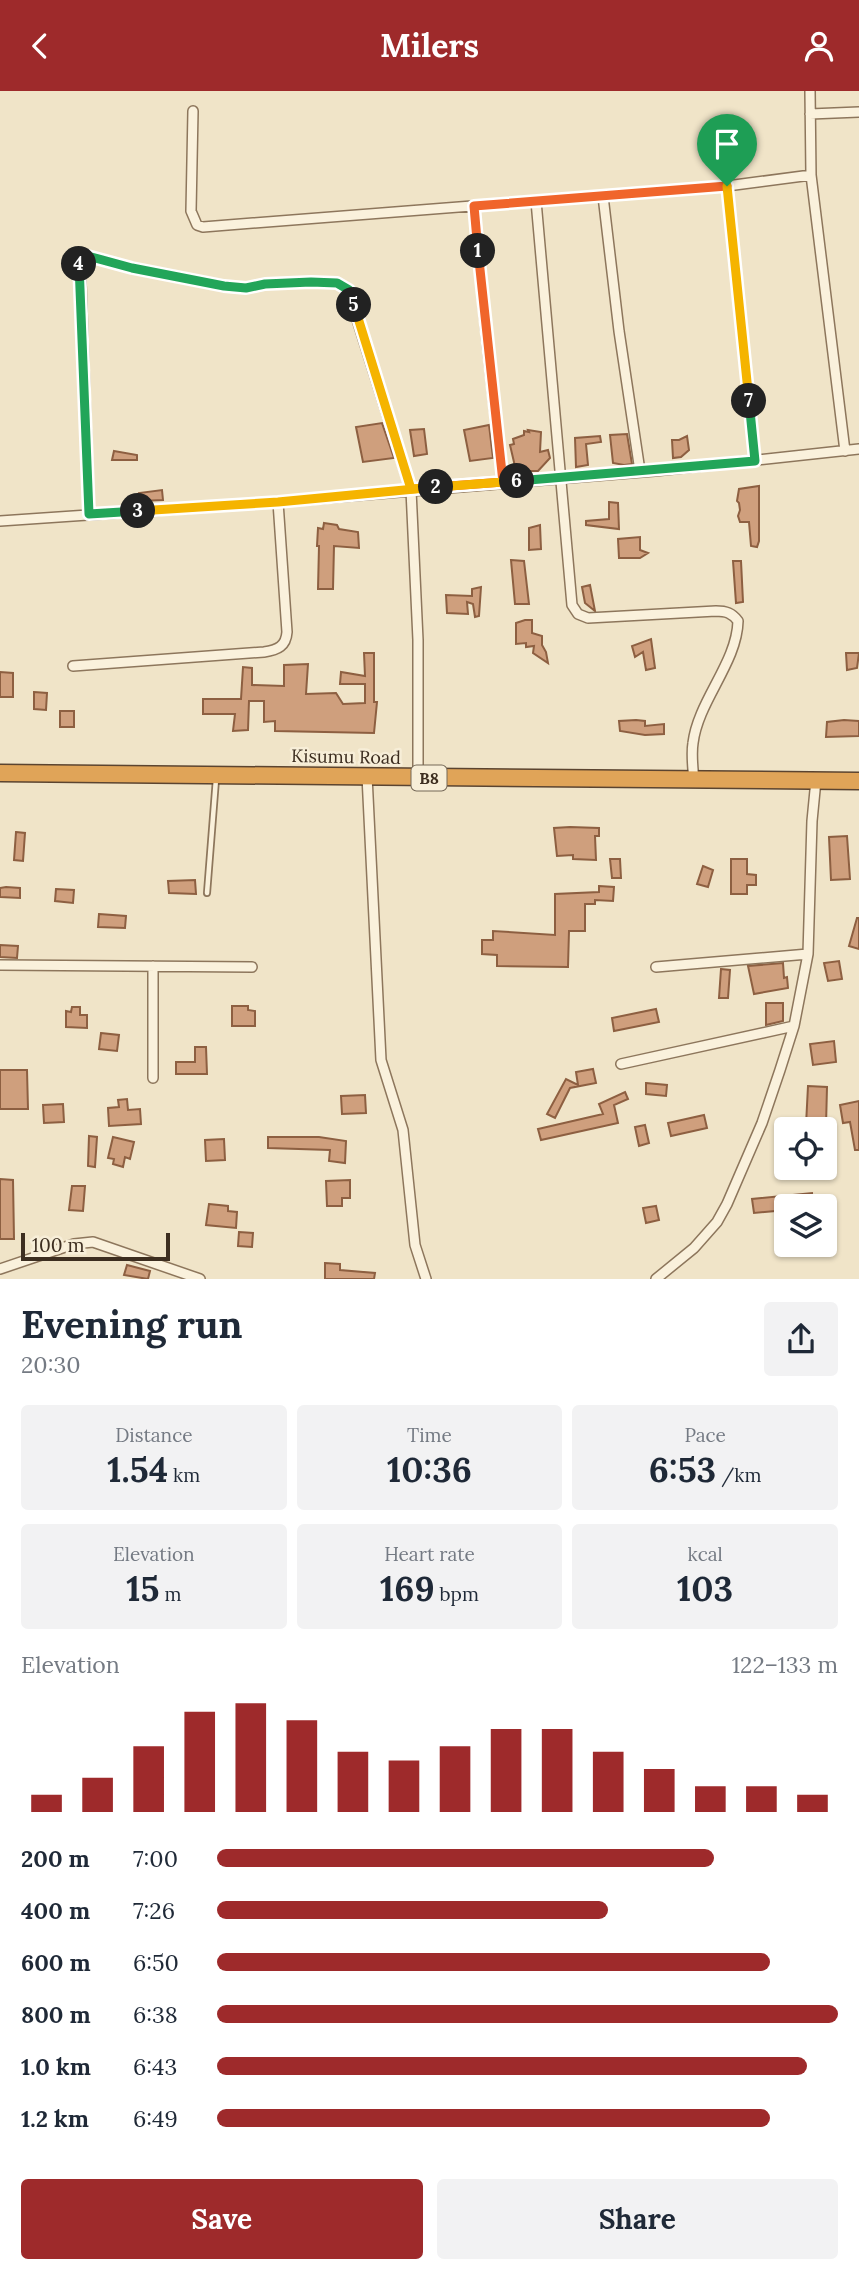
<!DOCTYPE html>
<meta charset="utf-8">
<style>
:root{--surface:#fff;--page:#f2f2f3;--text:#1f2937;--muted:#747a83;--accent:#9e2a2b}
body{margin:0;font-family:Lora,serif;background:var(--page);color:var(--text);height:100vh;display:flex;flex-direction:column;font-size:26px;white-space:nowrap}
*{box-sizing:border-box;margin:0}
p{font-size:23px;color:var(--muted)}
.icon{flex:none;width:38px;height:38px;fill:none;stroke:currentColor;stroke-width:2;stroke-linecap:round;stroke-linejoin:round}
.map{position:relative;height:1188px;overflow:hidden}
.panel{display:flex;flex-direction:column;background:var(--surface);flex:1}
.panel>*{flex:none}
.fabs{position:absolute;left:774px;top:1026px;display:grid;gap:14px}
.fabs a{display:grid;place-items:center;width:63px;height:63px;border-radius:7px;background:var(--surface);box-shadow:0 2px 5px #0004;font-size:35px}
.scale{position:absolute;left:21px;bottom:18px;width:149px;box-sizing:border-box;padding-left:7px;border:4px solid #3d2e20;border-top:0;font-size:19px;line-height:24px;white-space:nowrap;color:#3d2e20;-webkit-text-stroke:5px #f7eed8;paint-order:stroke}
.pin{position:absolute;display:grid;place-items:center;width:60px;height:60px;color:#fff;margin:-72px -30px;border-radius:50% 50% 50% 0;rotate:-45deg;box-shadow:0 0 7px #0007}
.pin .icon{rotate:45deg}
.km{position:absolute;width:35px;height:35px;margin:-18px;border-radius:50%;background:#222;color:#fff;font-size:19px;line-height:35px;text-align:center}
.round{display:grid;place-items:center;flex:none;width:74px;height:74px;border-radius:7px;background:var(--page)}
.overview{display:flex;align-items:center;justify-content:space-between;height:119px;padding:0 21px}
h1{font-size:38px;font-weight:700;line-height:52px}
.metrics{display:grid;grid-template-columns:repeat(3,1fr);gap:10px;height:119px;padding:7px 21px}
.metrics div{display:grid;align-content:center;border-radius:7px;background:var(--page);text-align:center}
.metrics b{font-size:35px;font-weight:700}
.metrics small{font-size:19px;font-weight:400}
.metrics p{font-size:19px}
.chart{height:196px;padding:14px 21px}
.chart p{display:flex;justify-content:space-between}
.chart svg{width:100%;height:126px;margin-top:7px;stroke:var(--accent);stroke-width:6}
.cta{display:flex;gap:14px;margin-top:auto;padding:14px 21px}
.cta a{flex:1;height:80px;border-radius:7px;background:var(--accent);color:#fff;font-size:28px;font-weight:700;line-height:80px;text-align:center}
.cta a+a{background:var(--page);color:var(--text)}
ul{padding:0 21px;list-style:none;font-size:23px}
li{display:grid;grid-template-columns:112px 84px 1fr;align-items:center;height:52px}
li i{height:18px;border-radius:9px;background:var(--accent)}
header{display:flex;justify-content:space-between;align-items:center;height:91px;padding:0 21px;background:var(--accent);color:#fff;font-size:32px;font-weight:700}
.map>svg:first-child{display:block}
.building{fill:#cf9f7d;stroke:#8d5f41;stroke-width:2}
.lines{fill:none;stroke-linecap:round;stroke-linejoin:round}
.lane-casing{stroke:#8d765c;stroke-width:8}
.street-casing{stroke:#8d765c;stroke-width:12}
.highway-casing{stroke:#5b4430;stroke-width:19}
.lane{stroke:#faf1dc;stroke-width:4.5}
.street{stroke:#faf1dc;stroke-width:9}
.highway{stroke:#e0a458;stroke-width:16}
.split-1-casing{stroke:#fff;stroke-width:14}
.split-2-casing{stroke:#fff;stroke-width:14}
.split-3-casing{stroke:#fff;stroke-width:14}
.split-4-casing{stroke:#fff;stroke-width:14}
.split-5-casing{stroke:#fff;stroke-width:14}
.split-6-casing{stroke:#fff;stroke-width:14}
.split-7-casing{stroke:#fff;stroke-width:14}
.split-8-casing{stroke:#fff;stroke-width:14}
.split-1{stroke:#f0652b;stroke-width:9}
.split-2{stroke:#f0652b;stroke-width:9}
.split-3{stroke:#f5b400;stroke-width:9}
.split-4{stroke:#22a559;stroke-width:9}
.split-5{stroke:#22a559;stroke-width:9}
.split-6{stroke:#f5b400;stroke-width:9}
.split-7{stroke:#22a559;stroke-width:9}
.split-8{stroke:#f5b400;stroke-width:9}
.labels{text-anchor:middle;stroke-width:5;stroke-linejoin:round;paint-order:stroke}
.shield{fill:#f7eed8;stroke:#756857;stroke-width:2}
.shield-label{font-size:16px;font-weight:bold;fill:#3d2e20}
.street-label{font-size:18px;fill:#3d2e20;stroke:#f7eed8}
</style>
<header><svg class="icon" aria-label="back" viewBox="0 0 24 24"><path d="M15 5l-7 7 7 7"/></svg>Milers<svg class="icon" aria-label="person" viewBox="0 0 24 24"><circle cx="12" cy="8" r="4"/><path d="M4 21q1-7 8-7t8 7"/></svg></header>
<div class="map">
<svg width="859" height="1188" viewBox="0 0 859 1188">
<rect width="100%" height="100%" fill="#f0e4c8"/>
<path class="building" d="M382 332 394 367 363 371 356 336Z
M489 334 493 367 470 370 464 339Z
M424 338 427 363 414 365 410 339Z
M528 339 541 341 540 361 548 359 550 367 538 380H525L526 382 517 384 510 354 514 353 513 348 524 344V340L529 341Z
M627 343 632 373 624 374 613 372 610 344Z
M600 345 601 351 586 353 588 374 576 376 575 347Z
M687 345 689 359 681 366 673 367 672 349H679Z
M114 360 137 364V369H112Z
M759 395V450L757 456 751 455 749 431H740L738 425 740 419 739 412 737 410 739 398Z
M162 399 163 409 140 410 139 402Z
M609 411 618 412 619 438 586 434V430L609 428Z
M324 432 337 434 339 438 358 441 359 457 334 455 333 498H318L319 455H317L318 437 323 438Z
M540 434 541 458 529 459V437Z
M640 446V459L648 462 640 467H619L618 448Z
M511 469 524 470 529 513H515Z
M733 470H741L743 511 736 512Z
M590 494 595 520 585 512 582 496Z
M481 496 479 525 475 526 473 513 467 511 468 523 447 522 446 504 472 505V498Z
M525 529H532V542L542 545V554L546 561 548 572 533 562 534 555 526 556V552L516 553V532Z
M651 548 655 577 646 579 643 561 635 566 632 555Z
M364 562H374V611H377L374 642 275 640V630L264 631V610H249L248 639 233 640 235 623H203V608H241L243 576 252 577V594L284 595V574L308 573 306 603 336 602 343 613 365 612V593H340L341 581 365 585Z
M846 562H859L857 577 847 579Z
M0 581 13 582V606H0Z
M34 601 47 602 46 619 34 618Z
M60 620H74V636H60Z
M636 629 645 630V635L664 633V643L645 644 620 640 619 630Z
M844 629 859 630V645L826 646 827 631Z
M570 736 599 737V745H595L596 769 573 768V764L557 765 554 737Z
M16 741 25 742 23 770 14 769Z
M847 745 850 788 831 789 829 746Z
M610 768H620L621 787H612Z
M731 768H747V783L756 784V794H747V803H731Z
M703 775 713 779 708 796 697 793Z
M195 789 196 803 169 802 168 790Z
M599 795 614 796 613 810 595 809V813H585V840H569L568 876 497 875V864L482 863V849H493V840L555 844V803L599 801Z
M6 796 20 797V807L0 806V797Z
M56 798 74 799 73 812 55 810Z
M99 823 126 825 125 837 98 836Z
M857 827H859V858L849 855Z
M0 854 18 855 17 867 0 866Z
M839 870 842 888 828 890 824 872Z
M783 872 784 887 787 886 788 897 754 903 748 875Z
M721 878 730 879 728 907H719Z
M766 912H783V930L766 934Z
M232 915H248V919L255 920V935H232Z
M72 916H80V924H87V937L66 936V920L71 921Z
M656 918 659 931 614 940 612 927Z
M101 942 119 944 117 960 99 958Z
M834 950 836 971 813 974 810 953Z
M195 956H206L207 983H176V971H195Z
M593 978 596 992 570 997 555 1027 547 1023 566 988 578 994 576 981Z
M0 979H27L28 1018H0Z
M646 992 667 994 666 1005 646 1003Z
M808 995 827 996 826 1035 806 1034Z
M625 1001 628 1008 614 1014 618 1032 541 1049 538 1038 603 1023 599 1013Z
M365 1004 366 1022 342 1023 341 1005Z
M127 1008 128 1019 140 1018 141 1033 109 1035 108 1017 119 1016 118 1009Z
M859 1010V1059H855L850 1031 843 1032 840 1014Z
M63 1013 64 1031 44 1032 43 1014Z
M704 1024 707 1037 671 1045 668 1032Z
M645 1034 649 1052 639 1055 635 1036Z
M89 1045 97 1046 95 1076 88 1075Z
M113 1046 134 1051 130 1068 125 1066 123 1076 113 1073 114 1068 108 1067Z
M268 1046H319L346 1050 345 1072 329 1070 330 1059 268 1057Z
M224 1048 225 1069 206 1070 205 1049Z
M0 1088 13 1089 14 1148H0Z
M350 1089V1107H342V1115H327L326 1090Z
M72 1095H85L83 1120 69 1119Z
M812 1102 813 1115H786V1119L754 1122 752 1108Z
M209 1113 228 1115V1120L237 1121 236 1137 206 1134Z
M656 1115 659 1129 646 1132 643 1117Z
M239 1141 253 1142 252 1156 238 1155Z
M325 1172 340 1173V1179L375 1182 374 1188H325Z
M127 1174 150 1180 148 1188 124 1184Z"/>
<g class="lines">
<defs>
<path id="lane" d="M207 802 216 688"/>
<path id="street" d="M810 0 811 84 845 360
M193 20 191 120 197 134 203 136 727 95 811 84
M810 23 859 21
M727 95 755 370
M603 105 619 240 640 380
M536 110 572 514 578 523 588 527 716 520C726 520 732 522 738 530 737 572 698 610 693 652 691 664 693 677 694 690
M474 115 487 251 503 391
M89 423 80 165 84 164 132 177 224 195 246 197 265 193 311 191 337 192 350 199 356 225 411 399 418 549V687
M0 430 278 411 655 380 859 358
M73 575 264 561C278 559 286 555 287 541L278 411
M367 685 381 969 403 1039 415 1154 426 1188
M0 874 252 876
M153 875V987
M656 876 808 863
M621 973 794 935
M0 1178 74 1153 93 1151 200 1188
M656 1188 694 1157 717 1131 727 1113 762 1032 780 979 794 935 808 863 812 730 816 689"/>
<path id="highway" d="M0 682 859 690"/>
</defs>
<use href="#lane" class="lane-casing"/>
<use href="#street" class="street-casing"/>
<use href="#highway" class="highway-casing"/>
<use href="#lane" class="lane"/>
<use href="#street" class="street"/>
<use href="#highway" class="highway"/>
</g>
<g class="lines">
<defs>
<path id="split-1" d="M478 160 474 115 727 95"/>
<path id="split-2" d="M436 396 503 391 478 160"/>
<path id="split-3" d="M138 420 278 411 436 396"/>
<path id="split-4" d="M79 173 89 423 138 420"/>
<path id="split-5" d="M79 173 80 165 84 164 132 177 224 195 246 197 265 193 311 191 337 192 349 199 354 214"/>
<path id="split-6" d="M354 214 411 398 517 390"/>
<path id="split-7" d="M517 390 755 370 749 310"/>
<path id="split-8" d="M727 95 749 310"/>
</defs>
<use href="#split-1" class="split-1-casing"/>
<use href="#split-2" class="split-2-casing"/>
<use href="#split-3" class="split-3-casing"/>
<use href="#split-4" class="split-4-casing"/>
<use href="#split-5" class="split-5-casing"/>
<use href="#split-6" class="split-6-casing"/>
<use href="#split-7" class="split-7-casing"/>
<use href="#split-8" class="split-8-casing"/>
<use href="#split-1" class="split-1"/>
<use href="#split-2" class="split-2"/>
<use href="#split-3" class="split-3"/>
<use href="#split-4" class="split-4"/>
<use href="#split-5" class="split-5"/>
<use href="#split-6" class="split-6"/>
<use href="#split-7" class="split-7"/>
<use href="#split-8" class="split-8"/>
</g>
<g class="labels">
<rect class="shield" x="411.5" y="674.5" width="35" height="25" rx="5"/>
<g class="shield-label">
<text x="429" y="693">B8</text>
</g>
<g class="street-label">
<text transform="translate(346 666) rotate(1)" y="6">Kisumu Road</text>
</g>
</g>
</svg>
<div class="fabs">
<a><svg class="icon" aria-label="locate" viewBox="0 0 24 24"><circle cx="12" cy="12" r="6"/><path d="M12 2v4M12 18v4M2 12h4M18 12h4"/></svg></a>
<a><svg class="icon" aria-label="layers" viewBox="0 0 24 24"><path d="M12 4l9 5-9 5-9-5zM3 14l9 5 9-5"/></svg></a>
</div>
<div class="scale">100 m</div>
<div class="pin" style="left:727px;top:95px;background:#1e9e55"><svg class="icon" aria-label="arrive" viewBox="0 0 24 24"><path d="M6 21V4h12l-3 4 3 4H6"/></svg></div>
<b class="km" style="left:478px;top:160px">1</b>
<b class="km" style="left:436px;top:396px">2</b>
<b class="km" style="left:138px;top:420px">3</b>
<b class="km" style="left:79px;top:173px">4</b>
<b class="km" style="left:354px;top:214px">5</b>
<b class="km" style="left:517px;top:390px">6</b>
<b class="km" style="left:749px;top:310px">7</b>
</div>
<section class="panel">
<div class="overview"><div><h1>Evening run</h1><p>20:30</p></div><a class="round"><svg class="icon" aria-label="share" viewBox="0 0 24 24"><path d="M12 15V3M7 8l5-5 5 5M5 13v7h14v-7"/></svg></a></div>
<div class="metrics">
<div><p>Distance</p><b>1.54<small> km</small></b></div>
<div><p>Time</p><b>10:36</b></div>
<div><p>Pace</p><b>6:53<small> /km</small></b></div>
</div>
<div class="metrics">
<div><p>Elevation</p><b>15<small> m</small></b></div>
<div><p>Heart rate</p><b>169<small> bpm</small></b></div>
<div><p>kcal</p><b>103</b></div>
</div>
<div class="chart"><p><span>Elevation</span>122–133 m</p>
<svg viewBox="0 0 160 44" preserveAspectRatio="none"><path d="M5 44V38M15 44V32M25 44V21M35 44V9M45 44V6M55 44V12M65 44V23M75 44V26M85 44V21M95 44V15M105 44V15M115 44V23M125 44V29M135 44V35M145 44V35M155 44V38"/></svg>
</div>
<ul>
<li><b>200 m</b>7:00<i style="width:80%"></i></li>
<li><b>400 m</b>7:26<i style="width:63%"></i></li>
<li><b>600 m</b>6:50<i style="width:89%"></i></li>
<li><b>800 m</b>6:38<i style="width:100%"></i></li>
<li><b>1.0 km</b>6:43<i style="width:95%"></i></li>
<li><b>1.2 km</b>6:49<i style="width:89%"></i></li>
</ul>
<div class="cta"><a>Save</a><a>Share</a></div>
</section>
